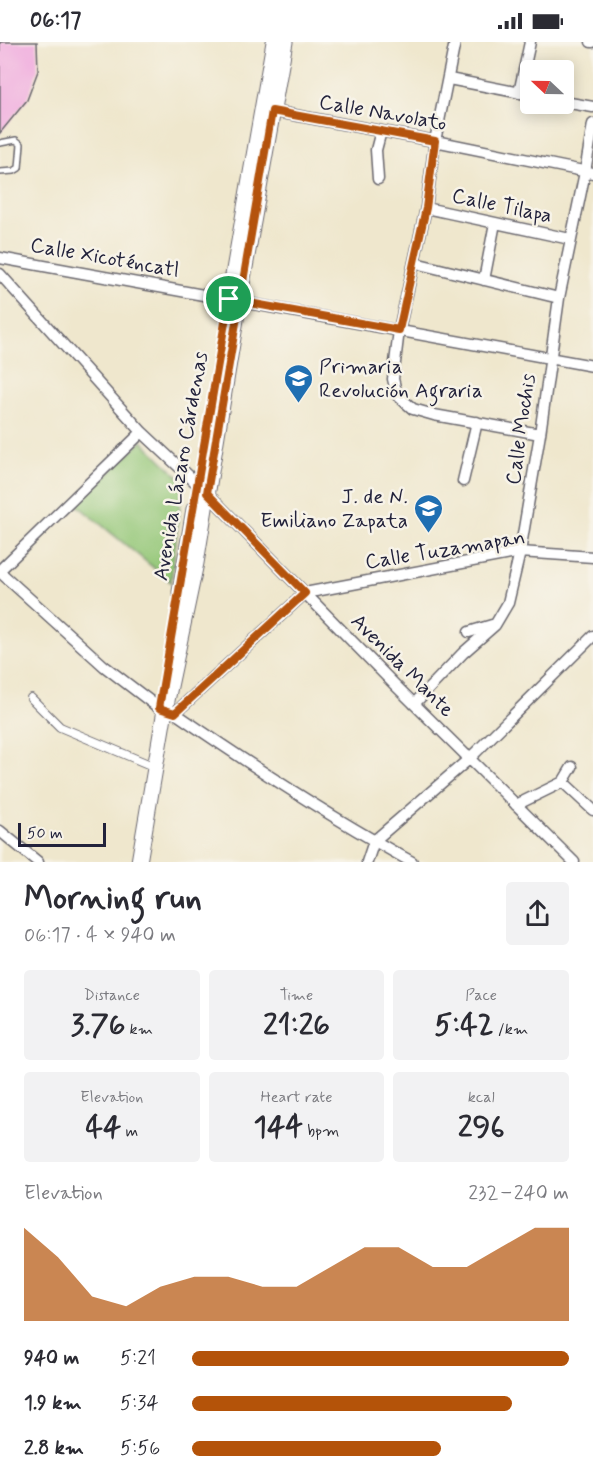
<!DOCTYPE html>
<meta charset="utf-8">
<style>
:root{--surface:#fff;--page:#f2f2f3;--text:#2b2b33;--muted:#7c7c81;--accent:#b45309}
body{margin:0;font-family:Mynerve,sans-serif;background:var(--page);color:var(--text);height:100vh;display:flex;flex-direction:column;font-size:22px;white-space:nowrap}
*{box-sizing:border-box;margin:0}
p{font-size:20px;color:var(--muted)}
.icon{flex:none;width:33px;height:33px;fill:none;stroke:currentColor;stroke-width:2;stroke-linecap:round;stroke-linejoin:round}
.map{position:relative;height:820px;overflow:hidden}
.sheet{display:flex;flex-direction:column;background:var(--surface);flex:1}
.sheet>*{flex:none}
.needle{width:39px;rotate:292deg}
.buttons{position:absolute;left:520px;top:18px;display:grid;gap:12px}
.buttons a{display:grid;place-items:center;width:54px;height:54px;border-radius:6px;background:var(--surface);box-shadow:0 3px 15px #0003;font-size:30px}
.scale{position:absolute;left:18px;bottom:15px;width:88px;box-sizing:border-box;padding-left:6px;border:3px solid #22223b;border-top:0;font-size:16px;line-height:21px;white-space:nowrap;color:#22223b;-webkit-text-stroke:4px #f7f3e8;paint-order:stroke}
.pin{position:absolute;display:grid;place-items:center;width:51px;height:51px;color:#fff;margin:-26px;border:3px solid #fff;border-radius:50%;box-shadow:0 2px 6px #0007}
.round{display:grid;place-items:center;flex:none;width:63px;height:63px;border-radius:6px;background:var(--page)}
.overview{display:flex;align-items:center;justify-content:space-between;height:102px;padding:0 24px}
h1{font-size:33px;font-weight:800;line-height:45px}
.figures{display:grid;grid-template-columns:repeat(3,1fr);gap:9px;height:102px;padding:6px 24px}
.figures div{display:grid;align-content:center;border-radius:6px;background:var(--page);text-align:center}
.figures b{font-size:30px;font-weight:800}
.figures small{font-size:16px;font-weight:400}
.figures p{font-size:16px}
.chart{height:168px;padding:12px 24px}
.chart p{display:flex;justify-content:space-between}
.chart svg{width:100%;height:108px;margin-top:6px;fill:var(--accent);opacity:.7}
ul{padding:0 24px;list-style:none;font-size:20px}
li{display:grid;grid-template-columns:96px 72px 1fr;align-items:center;height:45px}
li i{height:15px;border-radius:8px;background:var(--accent)}
.status{display:flex;justify-content:space-between;align-items:center;height:42px;padding:0 30px;background:var(--surface);direction:ltr}
.status svg{height:16px;fill:currentColor}
.map>svg:first-child{display:block}
.green{fill:#94c778;stroke:#5b745a;stroke-width:1.5}
.building{fill:#f0a8de}
.lines{fill:none;stroke-linecap:round;stroke-linejoin:round}
.service-casing{stroke:#6a676e;stroke-width:8}
.pedestrian-casing{stroke:#6a676e;stroke-width:10}
.minor-casing{stroke:#6a676e;stroke-width:13}
.secondary-casing{stroke:#6a676e;stroke-width:17}
.service{stroke:#fff;stroke-width:5}
.pedestrian{stroke:#fff;stroke-width:8}
.minor{stroke:#fff;stroke-width:10}
.secondary{stroke:#fff;stroke-width:15}
.route-casing{stroke:#fff;stroke-width:12}
.route{stroke:#b45309;stroke-width:8}
.labels{text-anchor:middle;stroke-width:5;stroke-linejoin:round;paint-order:stroke}
.street-label{font-size:21px;fill:#22223b;stroke:#f7f3e8}
.poi-label{font-size:21px;fill:#22223b;stroke:#f7f3e8;text-anchor:start}
</style>
<div class="status"><b>06:17</b><svg viewBox="0 0 49 12"><path d="M0 12V9h3v3zM5 12V6h3v6zM10 12V3h3v9zM15 12V0h3v12zM26 1h20v11H26zM47 4h2v5h-2z"/></svg></div>
<div class="map">
<svg width="593" height="820" viewBox="0 0 593 820">
<rect width="100%" height="100%" fill="#f7f3e8"/>
<filter id="ink" filterUnits="userSpaceOnUse"><feTurbulence type="fractalNoise" baseFrequency=".0167" numOctaves="2"/><feDisplacementMap in="SourceGraphic" scale="12" xChannelSelector="R" yChannelSelector="G"/><feConvolveMatrix kernelMatrix="1 2 1 2 8 2 1 2 1" color-interpolation-filters="sRGB"/></filter>
<filter id="wash" filterUnits="userSpaceOnUse"><feTurbulence type="fractalNoise" baseFrequency=".008" numOctaves="4" result="noise"/><feDisplacementMap in="SourceGraphic" scale="24" xChannelSelector="R" yChannelSelector="G"/><feGaussianBlur stdDeviation="1.35" result="paint"/><feColorMatrix in="noise" values="0 0 0 0 0 0 0 0 0 0 0 0 0 0 0 0 0 1.4 0 .05"/><feComposite in="paint" operator="in"/></filter>
<g filter="url(#wash)">
<rect width="100%" height="100%" fill="#efe7cd"/>
<path class="green" d="M142 399 183 439 171 540 76 462Z"/>
<g id="blocks">
<path class="building" d="M0 0H37L38 29 27 58 0 91Z"/>
</g>
</g>
<g filter="url(#ink)">
<use href="#blocks" fill-opacity="0" stroke="#6a676e" stroke-width="1.5"/>
<g class="lines">
<defs>
<path id="service" d="M0 101 16 98 21 102 19 126 14 129 0 130"/>
<path id="pedestrian" d="M31 656 60 685 148 722"/>
<path id="minor" d="M455 0 435 99 426 166 399 288 393 337 397 353 413 367 434 373 540 392
M591 0H593
M449 37 531 53
M519 51 530 0
M564 60 593 65
M272 69 435 99 593 131
M378 137 376 108 381 89
M426 166 570 197
M0 216 593 324
M415 221 559 256
M0 232 142 390 207 451 395 643 574 820
M484 238 495 181
M463 439 477 380
M0 528 142 390
M0 530 104 624 159 666 175 671C252 724 330 775 412 820
M469 590 492 583
M414 662 463 611 495 583 508 561 520 510 540 392 559 256 585 130 593 82
M175 671 305 551 520 510 593 515
M563 740 593 768
M563 740 572 725
M516 763 563 740
M0 789 38 820
M367 820 374 799 469 717 593 594"/>
<path id="secondary" d="M231 245 274 0
M180 550 194 467
M139 820 165 668 196 521 239 259 285 0"/>
</defs>
<use href="#service" class="service-casing"/>
<use href="#pedestrian" class="pedestrian-casing"/>
<use href="#minor" class="minor-casing"/>
<use href="#secondary" class="secondary-casing"/>
<use href="#service" class="service"/>
<use href="#pedestrian" class="pedestrian"/>
<use href="#minor" class="minor"/>
<use href="#secondary" class="secondary"/>
</g>
</g>
<g class="lines" filter="url(#ink)">
<defs>
<path id="route" d="M229 257 159 666 175 671 305 551 207 451 272 69 435 99 426 166 399 288 239 259 229 257"/>
</defs>
<use href="#route" class="route-casing"/>
<use href="#route" class="route"/>
</g>
<defs>
<symbol id="school-pin" viewBox="-11 -11 22 30"><path d="M0 17L-7.5 6A9.5 9.5 0 1 1 7.5 6Z" fill="#1f6fb2" stroke="#f7f3e8"/><path d="M0-5L7-2L0 1L-7-2ZM-4 1L0 2.5L4 1V4Q0 6-4 4Z" fill="#fff"/></symbol>
</defs>
<g fill-rule="evenodd">
<use href="#school-pin" x="282" y="320" width="33" height="45"/>
<use href="#school-pin" x="412" y="450" width="33" height="45"/>
</g>
<g class="labels">
<g class="street-label">
<text transform="translate(383 70) rotate(10)" y="7">Calle Navolato</text>
<text transform="translate(502 163) rotate(12)" y="7">Calle Tilapa</text>
<text transform="translate(105 215) rotate(10)" y="7">Calle Xicoténcatl</text>
<text transform="translate(520 387) rotate(-82)" y="7">Calle Mochis</text>
<text transform="translate(180 424) rotate(-80)" y="7">Avenida Lázaro Cárdenas</text>
<text transform="translate(445 507) rotate(-9)" y="7">Calle Tuzamapan</text>
<text transform="translate(403 623) rotate(45)" y="7">Avenida Mante</text>
</g>
<g class="poi-label">
<text x="319" y="331">Primaria<tspan x="319" dy="24">Revolución Agraria</tspan></text>
<text x="408" y="461" text-anchor="end">J. de N.<tspan x="408" dy="24">Emiliano Zapata</tspan></text>
</g>
</g>
</svg>
<div class="buttons">
<a><svg class="needle" viewBox="-14 -14 28 28"><path d="M0-13l5 13h-10z" fill="#e53935"/><path d="M0 13l5-13h-10z" fill="#7c7c81"/></svg></a>
</div>
<div class="scale">50 m</div>
<div class="pin" style="left:229px;top:257px;background:#1e9e55"><svg class="icon" aria-label="arrive" viewBox="0 0 24 24"><path d="M6 21V4h12l-3 4 3 4H6"/></svg></div>
</div>
<section class="sheet">
<div class="overview"><div><h1>Morning run</h1><p>06:17 · 4 × 940 m</p></div><a class="round"><svg class="icon" aria-label="share" viewBox="0 0 24 24"><path d="M12 15V3M7 8l5-5 5 5M5 13v7h14v-7"/></svg></a></div>
<div class="figures">
<div><p>Distance</p><b>3.76<small> km</small></b></div>
<div><p>Time</p><b>21:26</b></div>
<div><p>Pace</p><b>5:42<small> /km</small></b></div>
</div>
<div class="figures">
<div><p>Elevation</p><b>44<small> m</small></b></div>
<div><p>Heart rate</p><b>144<small> bpm</small></b></div>
<div><p>kcal</p><b>296</b></div>
</div>
<div class="chart"><p><span>Elevation</span>232–240 m</p>
<svg viewBox="0 0 160 44" preserveAspectRatio="none"><path d="M0 44V6L10 18L20 34L30 38L40 30L50 26L60 26L70 30L80 30L90 22L100 14L110 14L120 22L130 22L140 14L150 6L160 6V44z"/></svg>
</div>
<ul>
<li><b>940 m</b>5:21<i style="width:100%"></i></li>
<li><b>1.9 km</b>5:34<i style="width:85%"></i></li>
<li><b>2.8 km</b>5:56<i style="width:66%"></i></li>
</ul>
</section>
